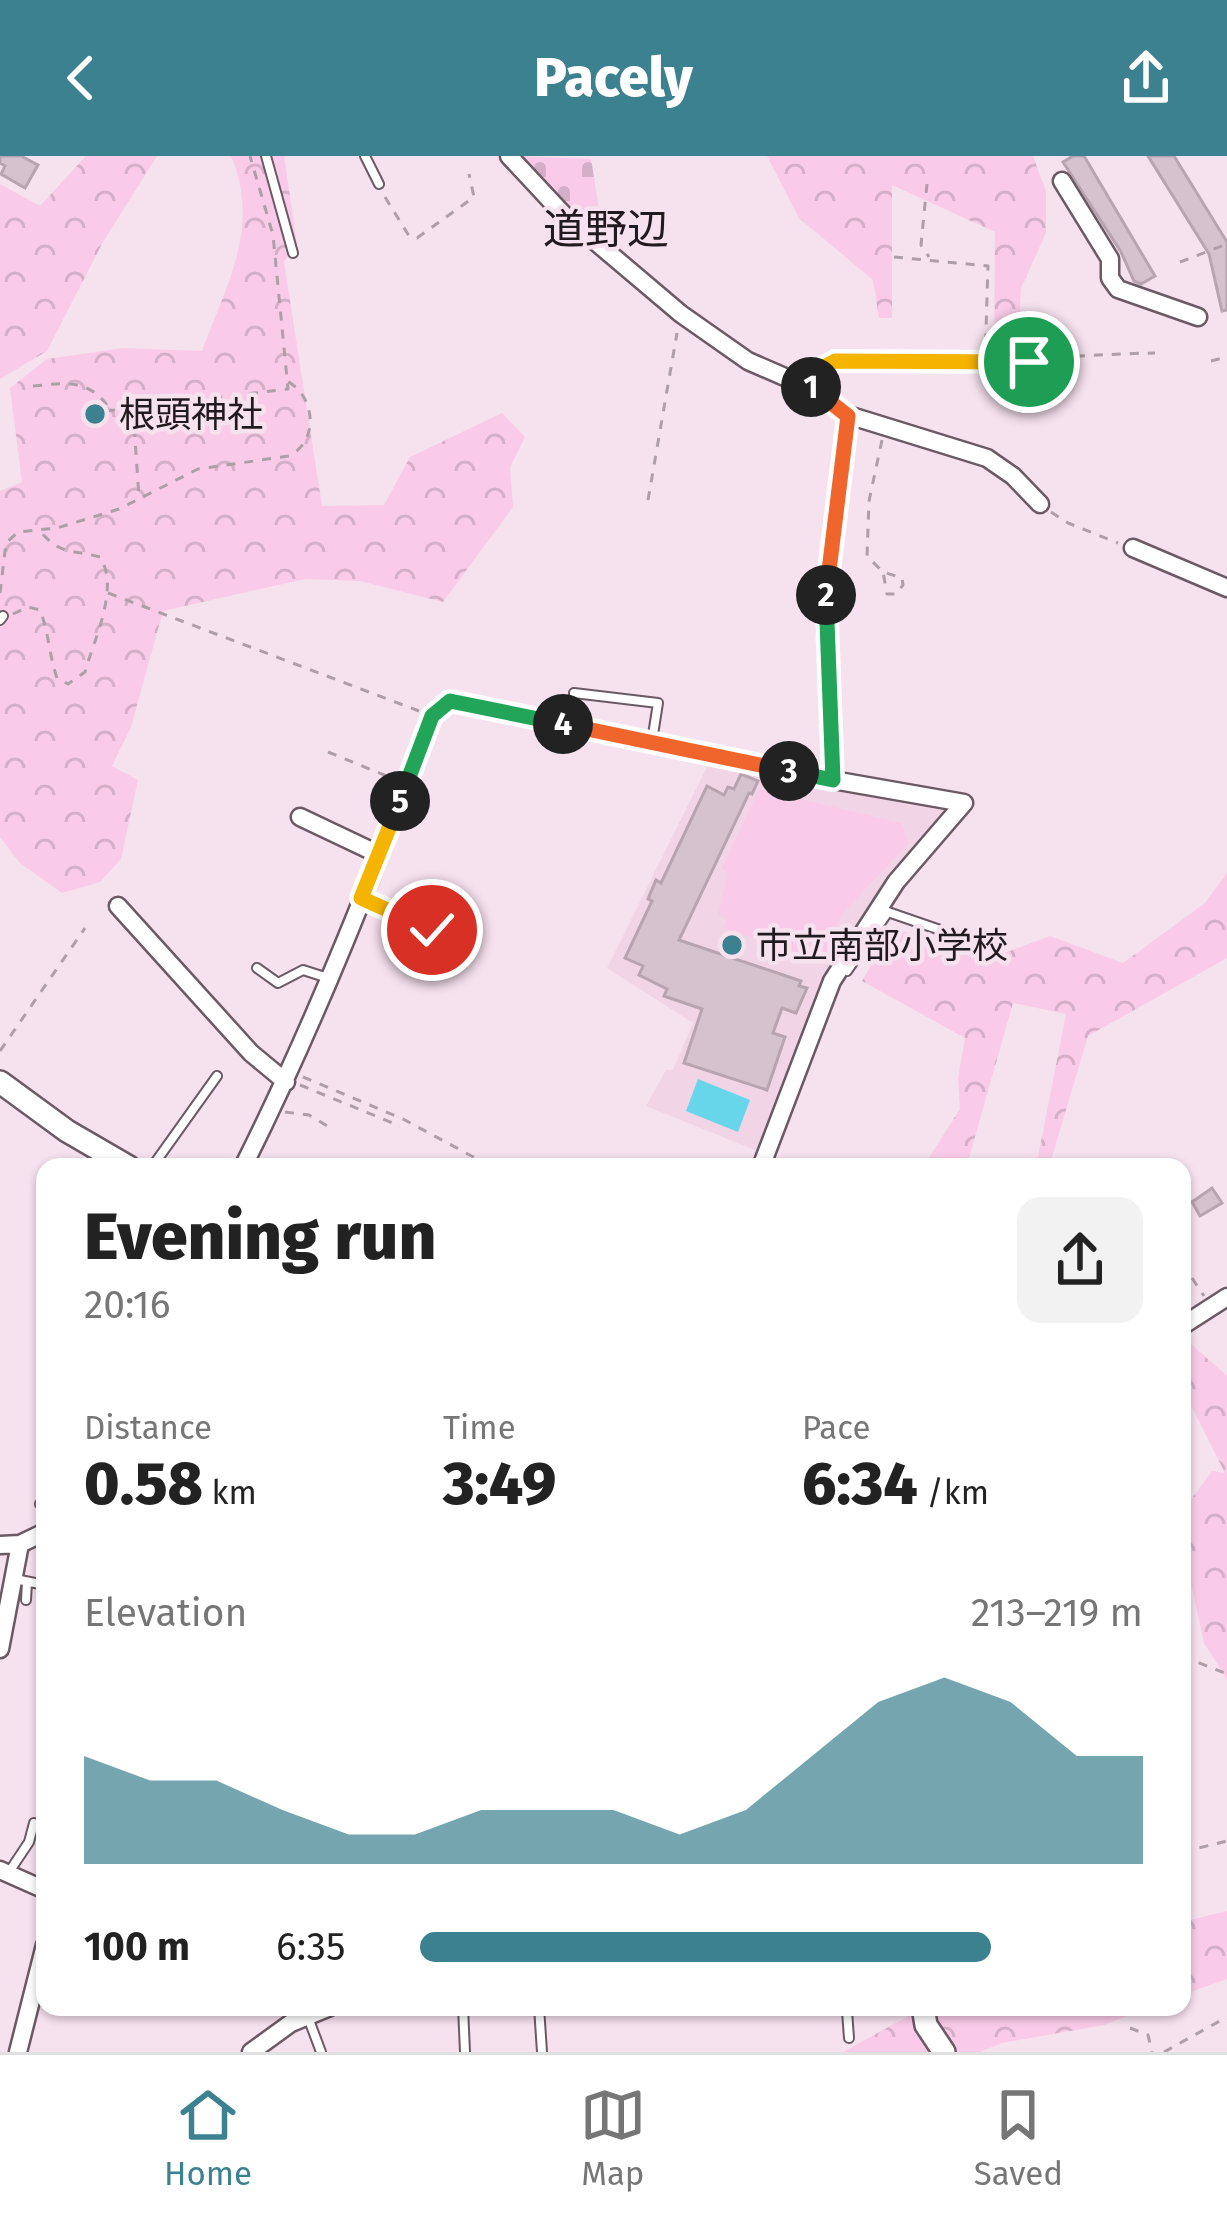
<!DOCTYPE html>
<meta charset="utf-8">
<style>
:root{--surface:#fff;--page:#f2f2f2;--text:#222;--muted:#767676;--line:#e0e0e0;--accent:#3c818f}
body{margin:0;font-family:"Fira Sans","Noto Sans JP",sans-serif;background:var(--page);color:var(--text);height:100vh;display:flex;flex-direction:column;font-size:45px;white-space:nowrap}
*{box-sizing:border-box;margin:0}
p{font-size:39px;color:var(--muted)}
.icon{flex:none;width:66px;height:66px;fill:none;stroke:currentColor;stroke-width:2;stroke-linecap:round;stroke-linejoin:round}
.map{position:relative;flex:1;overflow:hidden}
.details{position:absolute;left:36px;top:1002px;width:1155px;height:858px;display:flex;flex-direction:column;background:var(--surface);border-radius:24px;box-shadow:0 3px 9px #0004}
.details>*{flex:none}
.pin{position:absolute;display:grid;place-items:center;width:102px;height:102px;color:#fff;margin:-51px;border:6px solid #fff;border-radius:50%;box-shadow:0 3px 12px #0007}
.km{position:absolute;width:60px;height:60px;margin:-30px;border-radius:50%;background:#222;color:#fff;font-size:33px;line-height:60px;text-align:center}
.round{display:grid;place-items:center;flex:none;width:126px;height:126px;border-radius:24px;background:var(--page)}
.headline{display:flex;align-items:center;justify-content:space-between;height:204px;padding:0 48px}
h1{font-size:66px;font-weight:800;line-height:90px}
.metrics{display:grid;grid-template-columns:repeat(3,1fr);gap:18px;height:204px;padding:12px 48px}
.metrics div{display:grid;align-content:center}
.metrics b{font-size:60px;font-weight:800}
.metrics small{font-size:33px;font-weight:400}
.metrics p{font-size:33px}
.chart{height:336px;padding:24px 48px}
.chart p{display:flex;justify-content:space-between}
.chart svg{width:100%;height:216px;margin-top:12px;fill:var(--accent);opacity:.7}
ul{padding:0 48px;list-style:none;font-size:39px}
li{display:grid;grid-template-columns:192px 144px 1fr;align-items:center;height:90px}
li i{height:30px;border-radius:15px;background:var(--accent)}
header{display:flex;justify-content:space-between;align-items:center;height:156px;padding:0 48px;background:var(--accent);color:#fff;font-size:54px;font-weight:800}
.dock{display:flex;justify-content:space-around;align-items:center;height:168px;border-top:3px solid var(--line);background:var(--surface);font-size:33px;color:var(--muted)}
.dock a{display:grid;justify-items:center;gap:6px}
.dock .active{color:var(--accent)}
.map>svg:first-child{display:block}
.built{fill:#f1d5e7}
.grass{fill:#f9cbe8}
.forest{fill:url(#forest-crowns)}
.cemetery{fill:url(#cemetery-stones)}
.water{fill:#67d5ea}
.building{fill:#d6c2ce;stroke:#b8a4b0;stroke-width:3}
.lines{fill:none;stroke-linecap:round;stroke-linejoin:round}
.service-casing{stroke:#6b5964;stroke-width:12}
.minor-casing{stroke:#6b5964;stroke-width:21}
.tertiary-casing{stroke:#6b5964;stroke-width:26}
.path{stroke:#ae9ea8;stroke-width:3;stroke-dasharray:9 9;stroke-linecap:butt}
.service{stroke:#fff;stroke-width:8}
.minor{stroke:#fff;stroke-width:16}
.tertiary{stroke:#fff;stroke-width:21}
.split-1-casing{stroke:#fff;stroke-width:24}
.split-2-casing{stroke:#fff;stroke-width:24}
.split-3-casing{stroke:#fff;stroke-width:24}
.split-4-casing{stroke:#fff;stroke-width:24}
.split-5-casing{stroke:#fff;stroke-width:24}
.split-6-casing{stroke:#fff;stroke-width:24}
.split-1{stroke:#f5b400;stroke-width:15}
.split-2{stroke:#f0652b;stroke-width:15}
.split-3{stroke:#22a559;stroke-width:15}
.split-4{stroke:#f0652b;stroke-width:15}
.split-5{stroke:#22a559;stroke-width:15}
.split-6{stroke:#f5b400;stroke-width:15}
.poi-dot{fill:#3c818f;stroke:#f6e1ee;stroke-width:4.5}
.labels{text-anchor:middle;stroke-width:9;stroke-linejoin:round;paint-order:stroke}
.poi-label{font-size:36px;fill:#211a1e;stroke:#f6e1ee;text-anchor:start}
.quarter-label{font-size:42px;fill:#211a1e;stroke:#f6e1ee}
</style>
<header><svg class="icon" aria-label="back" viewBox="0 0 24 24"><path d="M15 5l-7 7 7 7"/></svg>Pacely<svg class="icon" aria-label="share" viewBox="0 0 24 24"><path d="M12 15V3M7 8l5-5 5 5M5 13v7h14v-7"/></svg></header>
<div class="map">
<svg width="1227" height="1896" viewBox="0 0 1227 1896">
<defs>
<pattern id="forest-crowns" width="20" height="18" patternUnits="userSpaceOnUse" patternTransform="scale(3)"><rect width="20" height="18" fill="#f9cbe8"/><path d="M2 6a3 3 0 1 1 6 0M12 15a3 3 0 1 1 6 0" fill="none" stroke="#d5aec7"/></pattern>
<pattern id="cemetery-stones" width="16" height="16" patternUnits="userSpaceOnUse" patternTransform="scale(3)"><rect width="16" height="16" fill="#f9cbe8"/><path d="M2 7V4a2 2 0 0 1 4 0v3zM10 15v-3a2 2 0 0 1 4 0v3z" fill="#d5aec7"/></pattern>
</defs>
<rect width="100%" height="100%" fill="#f6e1ee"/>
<path class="built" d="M709 607 947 654 859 766 809 861 760 996 646 950 666 914H673L693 867 607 812Z"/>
<path class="grass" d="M759 633 901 667 909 687 842 758 827 799 804 791 800 797 723 772 727 763 718 758 728 718 722 712Z"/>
<path class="forest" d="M86 0H157L103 86 47 195 0 223V28L40 50Z
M231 0H284L297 88 284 106 322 350 384 349 410 301 502 257 525 281 510 311 513 351 443 446 360 425 305 423 163 455 131 571 112 610 138 624 121 703 100 726 62 737 20 707 0 681V335L22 326 10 232 47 203 123 192 202 195C227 127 261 71 231 0Z
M767 0H1033L1046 35V77L1021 132 1017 201 994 202 995 76 892 29V162H879L873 124 799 62Z
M1227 717V802L1088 880 1049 1011H1036L1066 858 1013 847 969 1002 964 1011H923L960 953 958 922 965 882 862 825 893 773 999 799 1050 780 1123 807 1205 747Z
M1191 1188 1227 1220V1523L1204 1487 1182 1386V1356L1212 1315 1225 1317 1182 1231V1195Z
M1227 1755V1823L1182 1839V1766Z
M925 1851H1150L1104 1869 1002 1887 980 1896H843Z"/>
<path class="cemetery" d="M518 0 591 3 604 83 564 55Z"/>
<path class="water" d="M698 923 750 944 738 976 686 955Z"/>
<path class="building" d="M0 0H21L38 9 25 32 1 18 5 10 0 7Z
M1073 0H1084L1155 120 1141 128 1134 125 1121 96 1063 6Z
M1148 0H1174L1227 86V154L1222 155 1209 98Z
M741 618 758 625 752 638 749 637 679 784 801 825 799 830 807 832 796 857 782 852 773 877 785 881 767 934 684 907 702 853 664 840 667 833 639 819 643 810 625 802 652 745 648 743 656 724 661 727 707 630 724 639 728 631 734 633Z
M1212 1032 1222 1047 1200 1060 1192 1046Z"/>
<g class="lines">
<defs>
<path id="service" d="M266 0 293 97
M365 0 379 28
M0 464 3 460
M574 537 658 547 652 585
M362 743 432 774
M257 812 278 827 303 814 328 822
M847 815 888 756 972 785
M714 1009 718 1011
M152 1011 217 920
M40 1348 45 1344
M15 1423 45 1429
M26 1444 27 1426
M9 1716 29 1686 34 1667
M463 1851 465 1896
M539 1851 542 1896
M309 1864 321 1896
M849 1882 847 1855 853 1851"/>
<path id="minor" d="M509 0 564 59 681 158 748 205 810 232 848 259 987 302 1013 320 1040 348
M1062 25 1110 103V122L1118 133 1198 161
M810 232 824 211 835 205H936
M1133 392 1227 432
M833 624 825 447 848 259
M300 661 378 698
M118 750 251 897 286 926
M243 1011C316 865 376 713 432 560L450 545 833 624 964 647 896 726 832 825 761 1011
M1182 1170 1227 1141
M0 1389 20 1388 45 1376
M0 1493 20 1388
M0 1714 45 1734
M18 1896 45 1789
M251 1896 291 1867 330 1851"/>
<path id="tertiary" d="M0 926 67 975 129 1011
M923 1851 926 1869 944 1896"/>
</defs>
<use href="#service" class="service-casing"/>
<use href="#minor" class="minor-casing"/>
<use href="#tertiary" class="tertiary-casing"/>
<path class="path" d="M927 28 921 89 929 101
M385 41 409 80 417 82 474 41 469 18
M894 101 988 110 985 205
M1180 106 1227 88
M950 205C1019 206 1086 198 1155 197
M1211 205 1227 201
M33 230C68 227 88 222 110 253
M133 254 139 341
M106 255 288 233 273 79 250 0
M882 284 869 345 867 400 883 416 902 422 903 429 896 438H887L883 416
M648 344 677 177
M1051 356 1068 367 1118 387
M0 437 6 387 18 376 57 372 119 353 198 313 289 300C319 285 316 241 287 225
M108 437 419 555
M13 458 28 451 40 454C49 477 49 499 57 522L68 528 85 516C94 483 120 432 100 401 70 393 61 400 39 374
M328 596 394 623
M0 895 85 772
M303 921 403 963 492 1011
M300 929 400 970
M285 956 309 959 329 971
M1182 1107 1204 1140
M1182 1500 1227 1518
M1182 1696 1227 1685
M1130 1872 1148 1879 1152 1896
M1164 1896 1227 1861"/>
<use href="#service" class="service"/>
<use href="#minor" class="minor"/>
<use href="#tertiary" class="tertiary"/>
</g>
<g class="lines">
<defs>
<path id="split-1" d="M811 231 824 211 835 205 1029 206"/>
<path id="split-2" d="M811 231 848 260 826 439"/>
<path id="split-3" d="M789 615 833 624 826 439"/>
<path id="split-4" d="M563 568 789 615"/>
<path id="split-5" d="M400 645 432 560 450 545 563 568"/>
<path id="split-6" d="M400 645 361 742 432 774"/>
</defs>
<use href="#split-1" class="split-1-casing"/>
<use href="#split-2" class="split-2-casing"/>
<use href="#split-3" class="split-3-casing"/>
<use href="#split-4" class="split-4-casing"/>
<use href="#split-5" class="split-5-casing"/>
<use href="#split-6" class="split-6-casing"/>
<use href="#split-1" class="split-1"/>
<use href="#split-2" class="split-2"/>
<use href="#split-3" class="split-3"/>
<use href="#split-4" class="split-4"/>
<use href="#split-5" class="split-5"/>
<use href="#split-6" class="split-6"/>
</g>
<g class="poi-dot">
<circle cx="95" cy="258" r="12"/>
<circle cx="732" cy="789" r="12"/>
</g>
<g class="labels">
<g class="poi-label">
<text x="119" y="271">根頭神社</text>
<text x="756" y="802">市立南部小学校</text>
</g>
<g class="quarter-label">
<text x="606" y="88">道野辺</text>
</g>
</g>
</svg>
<div class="pin" style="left:1029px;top:206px;background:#1e9e55"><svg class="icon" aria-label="arrive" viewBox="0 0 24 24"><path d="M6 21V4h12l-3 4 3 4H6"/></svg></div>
<div class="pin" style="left:432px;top:774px;background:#d93025"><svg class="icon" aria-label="check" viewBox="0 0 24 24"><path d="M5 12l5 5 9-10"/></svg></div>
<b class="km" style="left:811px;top:231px">1</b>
<b class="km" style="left:826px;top:439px">2</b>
<b class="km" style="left:789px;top:615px">3</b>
<b class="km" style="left:563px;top:568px">4</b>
<b class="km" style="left:400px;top:645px">5</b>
<section class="details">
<div class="headline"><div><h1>Evening run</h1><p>20:16</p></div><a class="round"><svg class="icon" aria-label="share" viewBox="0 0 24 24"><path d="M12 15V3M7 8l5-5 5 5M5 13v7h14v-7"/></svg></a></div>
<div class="metrics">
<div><p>Distance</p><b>0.58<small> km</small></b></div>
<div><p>Time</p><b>3:49</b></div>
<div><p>Pace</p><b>6:34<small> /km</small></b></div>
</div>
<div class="chart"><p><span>Elevation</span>213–219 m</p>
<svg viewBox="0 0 160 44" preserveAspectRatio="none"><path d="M0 44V22L10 27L20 27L30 33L40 38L50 38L60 33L70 33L80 33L90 38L100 33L110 22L120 11L130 6L140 11L150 22L160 22V44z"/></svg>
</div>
<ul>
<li><b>100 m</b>6:35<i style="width:79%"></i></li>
</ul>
</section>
</div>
<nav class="dock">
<a class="active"><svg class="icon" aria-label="home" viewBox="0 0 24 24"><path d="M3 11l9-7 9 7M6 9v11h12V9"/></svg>Home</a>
<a><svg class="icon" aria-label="map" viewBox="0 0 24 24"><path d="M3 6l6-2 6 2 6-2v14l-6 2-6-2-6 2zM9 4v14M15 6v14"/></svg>Map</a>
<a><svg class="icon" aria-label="saved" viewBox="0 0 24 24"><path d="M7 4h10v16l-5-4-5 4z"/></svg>Saved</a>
</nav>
